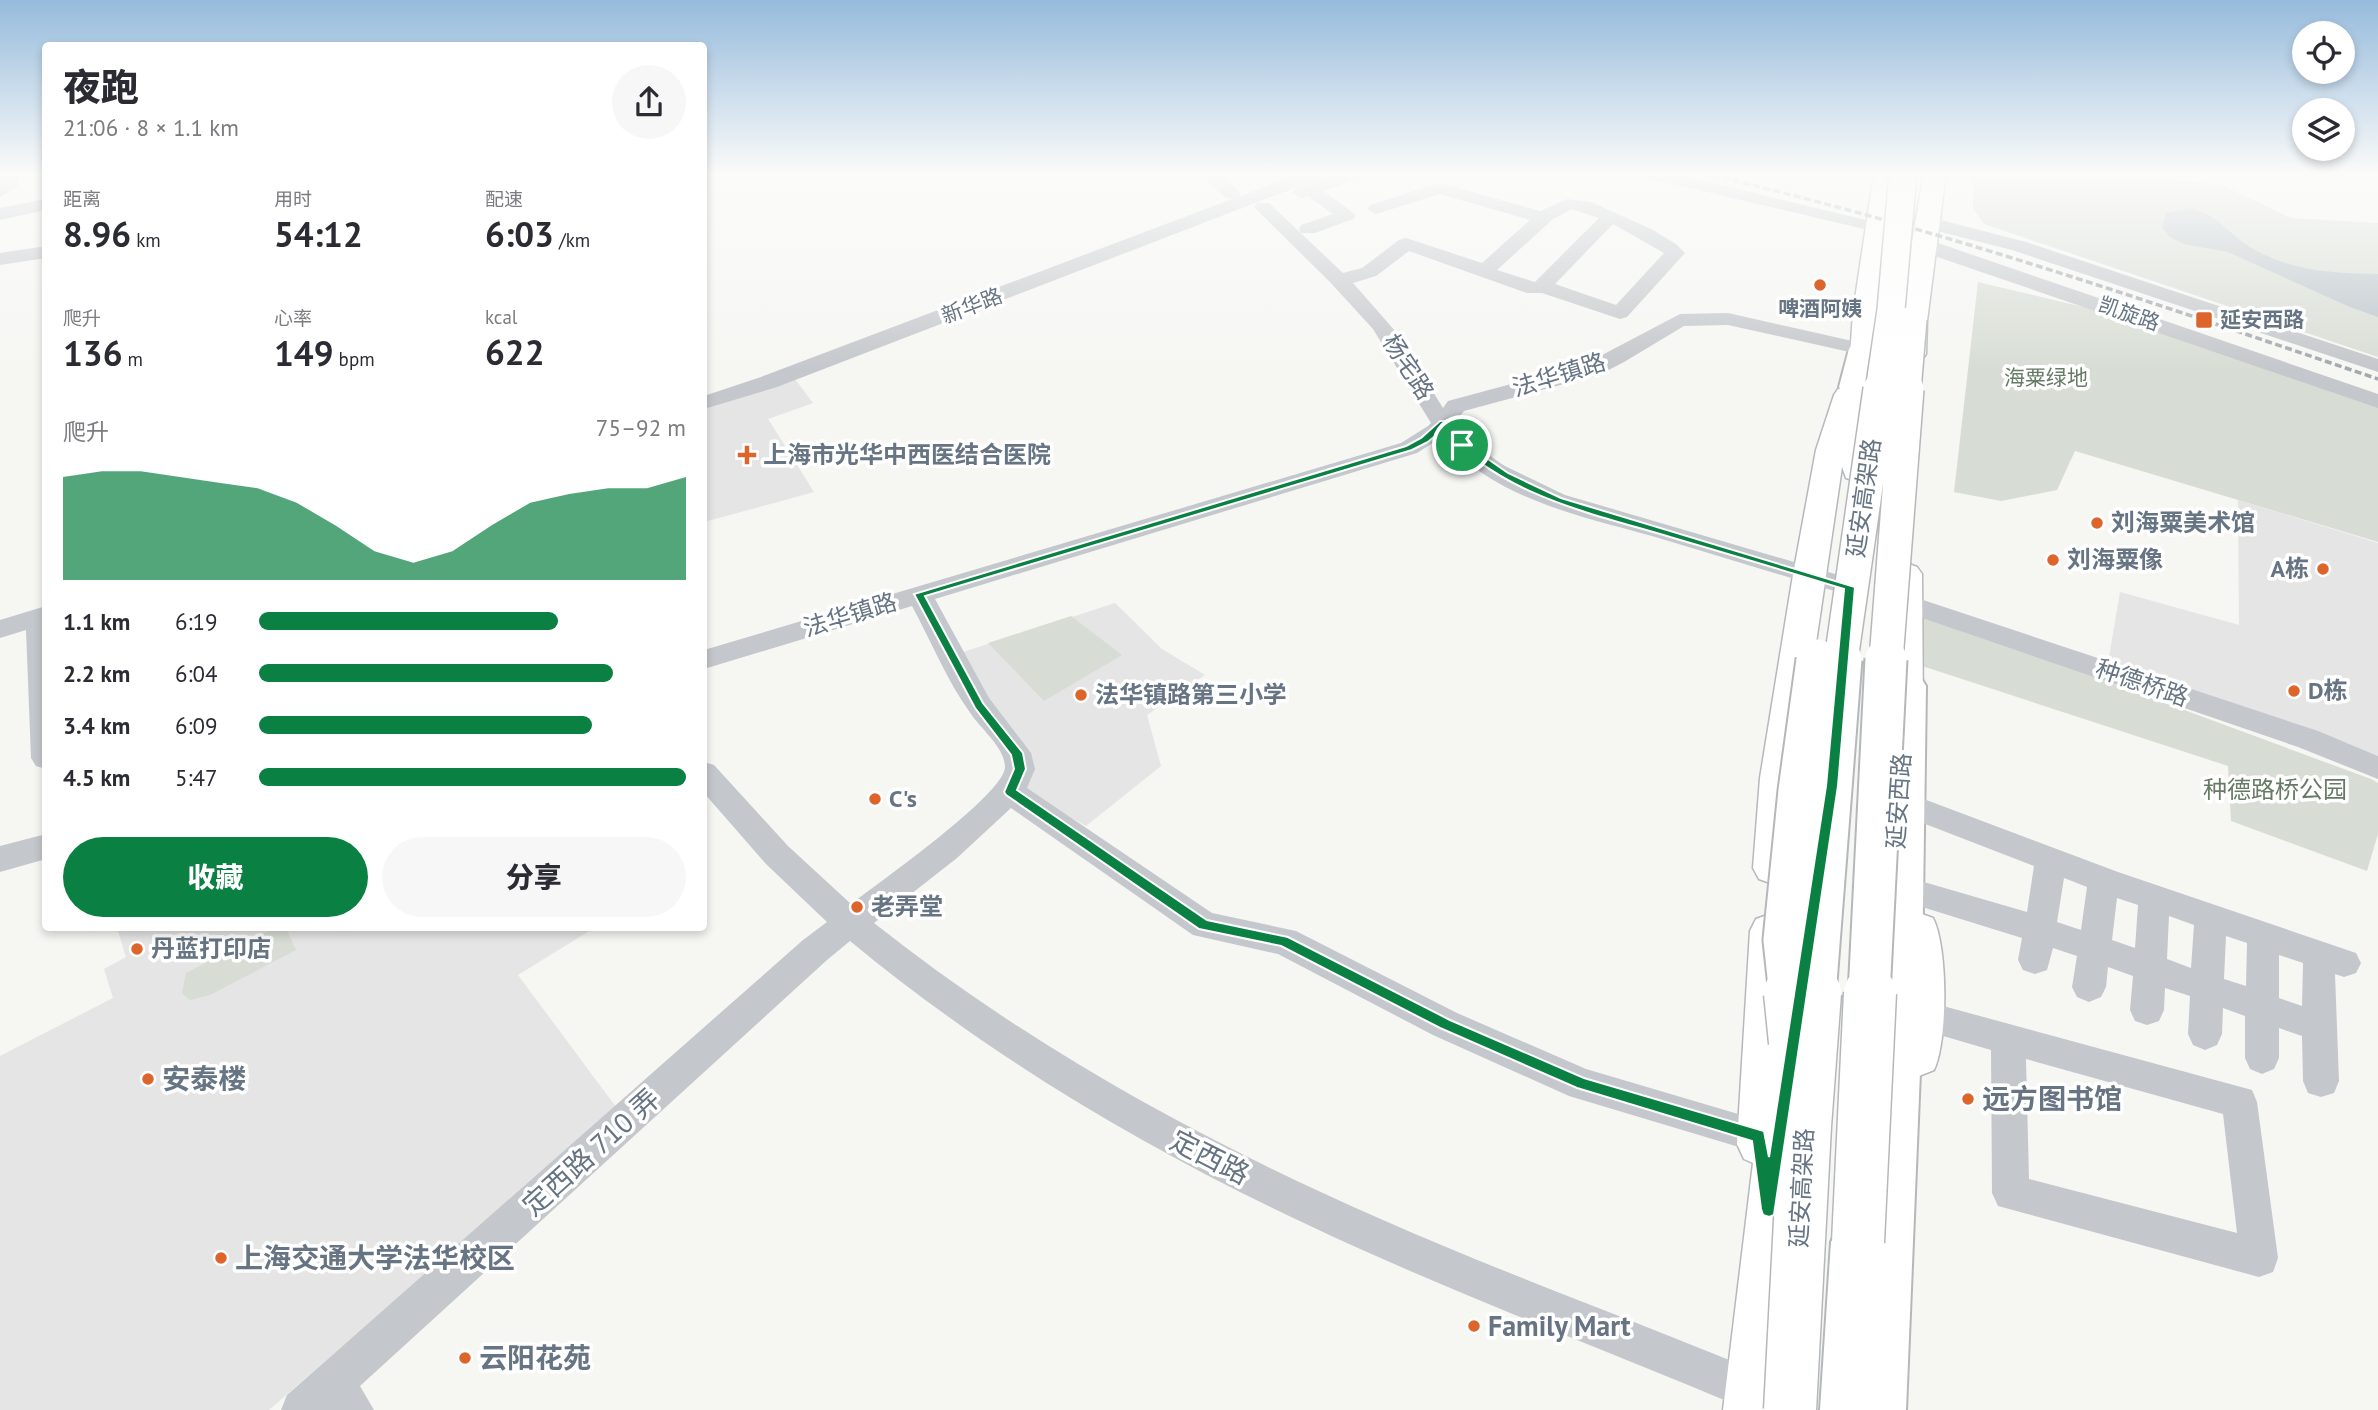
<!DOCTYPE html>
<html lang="zh">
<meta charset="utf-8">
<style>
:root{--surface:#fff;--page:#f7f7f7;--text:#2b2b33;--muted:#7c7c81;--accent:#0b8043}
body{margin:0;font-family:"PT Sans","Noto Sans SC",sans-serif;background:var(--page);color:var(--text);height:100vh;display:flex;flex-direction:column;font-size:26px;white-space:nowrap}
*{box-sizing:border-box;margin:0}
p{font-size:23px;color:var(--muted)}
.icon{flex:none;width:38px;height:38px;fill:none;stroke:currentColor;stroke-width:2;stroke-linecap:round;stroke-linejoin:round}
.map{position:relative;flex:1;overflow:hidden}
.drawer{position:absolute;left:42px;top:42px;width:665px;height:889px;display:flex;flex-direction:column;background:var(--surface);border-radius:7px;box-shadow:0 4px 10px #0003}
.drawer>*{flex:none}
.fabs{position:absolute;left:2292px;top:21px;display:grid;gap:14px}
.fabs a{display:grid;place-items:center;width:63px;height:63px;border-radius:50%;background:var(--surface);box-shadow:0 4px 10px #0003;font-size:35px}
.pin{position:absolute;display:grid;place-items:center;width:60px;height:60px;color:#fff;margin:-30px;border:4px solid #fff;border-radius:50%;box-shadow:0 2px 7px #0007}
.round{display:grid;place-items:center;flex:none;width:74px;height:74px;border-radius:37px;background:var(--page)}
.overview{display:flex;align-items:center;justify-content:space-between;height:119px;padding:0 21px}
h1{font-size:38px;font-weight:800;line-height:52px}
.stats{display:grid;grid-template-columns:repeat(3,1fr);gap:10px;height:119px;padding:7px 21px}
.stats div{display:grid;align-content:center}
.stats b{font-size:35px;font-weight:800}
.stats small{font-size:19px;font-weight:400}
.stats p{font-size:19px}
.chart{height:196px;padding:14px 21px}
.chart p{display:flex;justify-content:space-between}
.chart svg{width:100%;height:126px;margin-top:7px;fill:var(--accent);opacity:.7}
.action{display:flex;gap:14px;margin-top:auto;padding:14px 21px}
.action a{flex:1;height:80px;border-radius:42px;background:var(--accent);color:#fff;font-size:28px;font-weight:800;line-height:80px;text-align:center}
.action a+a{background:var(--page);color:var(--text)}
ul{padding:0 21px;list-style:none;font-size:23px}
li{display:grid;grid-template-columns:112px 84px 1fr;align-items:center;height:52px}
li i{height:18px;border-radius:9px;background:var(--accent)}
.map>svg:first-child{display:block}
.built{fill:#e4e5e4}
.green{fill:#d7ddd4}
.water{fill:#bbc5ca}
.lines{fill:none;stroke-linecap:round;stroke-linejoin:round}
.major-casing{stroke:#b5b9bd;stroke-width:3}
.highway-casing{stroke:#b5b8bb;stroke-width:4}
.minor{fill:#c4c7cb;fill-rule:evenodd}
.major{fill:#fff;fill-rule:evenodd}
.highway{fill:#fff;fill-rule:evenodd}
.rail{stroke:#a3a8ae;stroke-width:3.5;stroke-dasharray:7 3.5;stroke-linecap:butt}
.highway-bridge-far3-casing{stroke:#b5b8bb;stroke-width:30;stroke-linecap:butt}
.highway-bridge-far2-casing{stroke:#b5b8bb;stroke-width:36;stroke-linecap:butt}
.highway-bridge-far1-casing{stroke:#b5b8bb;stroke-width:45;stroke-linecap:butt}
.highway-bridge-casing{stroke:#b5b8bb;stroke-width:55;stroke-linecap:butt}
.highway-bridge-far3{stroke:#fff;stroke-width:27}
.highway-bridge-far2{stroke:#fff;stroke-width:33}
.highway-bridge-far1{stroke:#fff;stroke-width:41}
.highway-bridge{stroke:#fff;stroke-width:52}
.route{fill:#0b8043;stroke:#fff;stroke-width:2;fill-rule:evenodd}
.poi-dot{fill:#dd652c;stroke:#fff;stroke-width:2.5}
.labels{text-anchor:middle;stroke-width:7;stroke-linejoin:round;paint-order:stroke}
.far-street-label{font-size:21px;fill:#667483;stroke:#fff}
.far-poi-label{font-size:21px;font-weight:bold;fill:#667483;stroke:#fff}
.far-park-label{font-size:21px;fill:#677a65;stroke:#fff}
.street-label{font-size:24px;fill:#667483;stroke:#fff}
.poi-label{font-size:24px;font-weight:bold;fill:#667483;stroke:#fff;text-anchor:start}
.park-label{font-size:24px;fill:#677a65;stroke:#fff}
.near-poi-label{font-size:28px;font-weight:bold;fill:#667483;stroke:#fff;text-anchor:start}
.near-street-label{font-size:28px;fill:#667483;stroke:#fff}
</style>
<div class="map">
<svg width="2378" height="1410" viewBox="0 0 2378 1410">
<rect width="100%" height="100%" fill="#f6f6f3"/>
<path class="built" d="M795 379 813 403 768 419 814 492 704 522V409Z
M2238 500 2378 543V756L2342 741 2108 663 2120 592 2239 625Z
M1115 603 1162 649 1205 675 1147 715 1161 766 1086 826 1022 790 957 654Z
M117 928H594L518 975 616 1107 269 1410H0V1056L113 998 104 969 126 957Z"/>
<path class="green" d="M1973 173H2136L2182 182 2220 184 2291 218 2378 223V357L1984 224 1973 208Z
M1978 282 2150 323 2378 403V542L2075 451 2057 490 2001 501 1954 492Z
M1913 610 2371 779 2378 783V834L2367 871 2231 821 2228 766 1916 664Z
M1071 616 1122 655 1044 701 988 643Z
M274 928H286L296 950 210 995 190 1000 182 993 186 973Z"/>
<path class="water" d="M2188 208C2217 213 2224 230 2247 245 2287 271 2331 273 2378 274V317L2350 307 2228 252 2184 244 2170 237 2162 228 2166 213Z"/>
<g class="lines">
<defs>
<path id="major" d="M1874 173H1896L1879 312 1871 472 1866 478 1856 481 1846 478 1842 467 1796 778 1793 868 1787 879 1773 884 1759 879 1753 868 1760 778 1793 575 1816 450 1834 395 1838 389 1848 387 1853 312Z
M1924 173H1946L1927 321 1926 354 1922 360 1913 362 1904 360C1892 342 1919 203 1924 173Z
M1906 563 1917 567 1922 574 1923 718 1917 727 1905 731 1893 727 1887 718 1890 574 1895 567Z
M1919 913 1933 918C1948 947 1948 1041 1934 1070L1919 1076 1904 1070 1897 1056 1902 988 1899 930 1905 918Z
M1770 914 1784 919 1790 931 1785 1080 1801 1086 1807 1101 1793 1209 1775 1410H1723L1753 1163 1744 1159 1737 1144 1750 931 1756 919Z"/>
<path id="highway" d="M1863 340 1873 343 1877 349 1869 387 1865 393 1854 396 1843 393 1839 387 1849 349 1853 343Z
M1907 672 1920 676 1926 686 1921 1048 1906 1410H1820L1831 1242 1839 1223 1858 1215 1863 1217 1878 957 1888 686 1894 676Z"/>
</defs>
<use href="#major" class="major-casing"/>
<use href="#highway" class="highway-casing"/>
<path class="minor" d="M0 173H18V186L0 197Z
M1198 173C1218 173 1227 177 1241 194L1239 197 1300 173H1325L1323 177 777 387 704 409V396L761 377 1232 199 1226 198Z
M1338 173H1363L1361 177 1324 191 1356 215 1353 219 1315 233H1301L1299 229 1301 225 1333 214 1308 196 1301 198 1292 193 1295 189Z
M1639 173H1672L1895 227 1896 221 1929 217 2026 242 2378 359V372L2012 250 1929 229 1903 231 2378 394V408L1917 250 1873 231 1647 178Z
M1440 183 1540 211 1567 199 1591 202 1651 229 1676 244 1685 253 1627 317 1620 319 1542 293H1527L1409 251 1376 276 1353 283 1396 332 1443 408 1448 401 1585 364 1680 314 1728 313 1870 345 1874 349 1870 353 1863 355 1728 325 1684 326 1624 362 1601 374 1464 411 1454 423 1475 445 1503 465 1565 495 1859 581 1863 587 1859 593 1850 596 1841 593C1781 575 1721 557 1662 539 1587 517 1494 501 1442 437L1417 453 935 599 989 698 1031 753 1035 769 1027 788 1212 913 1296 931 1457 1013 1586 1069 1772 1124 1777 1136 1772 1148 1759 1153 1569 1096 1433 1035 1278 954 1193 935 1011 808 957 858 874 923C1029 1046 1202 1141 1383 1220 1512 1277 1645 1324 1775 1379L1781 1394 1775 1409 1748 1410C1601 1348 1449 1292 1304 1223 1142 1147 988 1055 850 941L827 960 360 1386 374 1410H281L287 1395 803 940 827 922 766 864 704 793V762L714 765 788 846 851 904C877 884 1005 794 1005 767 1005 748 981 729 971 714 947 681 931 641 912 606L704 669V650L1401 443 1428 426 1431 423 1373 329 1330 282 1254 207 1257 203H1269L1343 273 1362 268 1399 240 1406 238 1482 263 1530 220 1440 194 1376 214 1367 209 1370 205ZM1572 209 1599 218 1535 282 1497 270 1553 219ZM1613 224 1664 253 1616 305 1555 284Z
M46 199V210L0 220V208Z
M46 246V258L0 265V253Z
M1905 594 2318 731 2378 756V779L2298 747 1896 609 1892 603 1896 597Z
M46 606V769L36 766 31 758 26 630 0 638V620Z
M1913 795 2118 872 2356 953 2361 963 2356 973 2344 977 2335 974 2339 1081 2334 1093 2321 1097 2308 1093 2303 1081 2302 1036 2279 1028V1058L2274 1069 2262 1074 2250 1069 2245 1058V1016L2223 1008 2222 1034 2217 1045 2205 1050 2193 1045 2188 1034 2190 996 2165 988 2164 1010 2159 1021 2147 1025 2135 1021 2130 1010 2133 976 2108 967 2106 987 2101 997 2089 1002 2077 997 2072 987 2077 956 2053 948 2047 970 2035 974 2023 970 2018 960 2022 938 1906 902 1901 893 1906 884 1917 880 2027 912 2034 866 1902 815 1898 807 1902 799ZM2064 878 2087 887 2081 930 2057 922ZM2117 898 2138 905 2135 948 2112 940ZM2169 916 2194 925 2191 968 2167 959ZM2226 936 2247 943 2246 986 2224 979ZM2279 955 2303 963 2302 1006 2279 998Z
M46 834V859L0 872V846Z
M1921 1000 2252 1090 2257 1102 2278 1258 2273 1272 2259 1277 1998 1206 1992 1193 1991 1050 1909 1026 1904 1015 1909 1004ZM2026 1059 2223 1114 2237 1233 2029 1179Z"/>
<use href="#major" class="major"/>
<use href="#highway" class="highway"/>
<path class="rail" d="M1702 173C1932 226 2154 303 2378 379"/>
<defs>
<path id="highway-bridge-far3" d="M1879 391 1891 310 1903 173
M1907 391 1913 319"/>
<path id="highway-bridge-far2" d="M1841 660 1880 389
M1886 660 1907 389"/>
<path id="highway-bridge-far1" d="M1790 995 1784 940 1799 791 1817 660
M1815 995 1841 659
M1869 995 1886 659"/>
<path id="highway-bridge" d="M1790 993 1795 1042
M1858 1242 1870 993
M1790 1410 1805 1126 1815 993"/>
</defs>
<use href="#highway-bridge-far3" class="highway-bridge-far3-casing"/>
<use href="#highway-bridge-far2" class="highway-bridge-far2-casing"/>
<use href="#highway-bridge-far1" class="highway-bridge-far1-casing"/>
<use href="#highway-bridge" class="highway-bridge-casing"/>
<use href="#highway-bridge-far3" class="highway-bridge-far3"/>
<use href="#highway-bridge-far2" class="highway-bridge-far2"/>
<use href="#highway-bridge-far1" class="highway-bridge-far1"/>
<use href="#highway-bridge" class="highway-bridge"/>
</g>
<linearGradient id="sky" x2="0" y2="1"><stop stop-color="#96bbdc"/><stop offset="0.47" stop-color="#fbfbfa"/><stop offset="1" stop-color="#fbfbfa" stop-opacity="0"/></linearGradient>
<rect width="2378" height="371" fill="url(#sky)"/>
<path class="route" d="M1440 421H1446L1465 443 1508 473 1561 498 1855 587 1838 786 1774 1215 1769 1217 1763 1215 1761 1209 1752 1141 1577 1088 1440 1028 1281 946 1199 929 1006 795 1004 792 1014 769 1011 755 975 708 914 594 1406 446 1421 438ZM1443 429C1500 495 1590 513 1670 537 1728 554 1786 571 1844 589L1826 786 1769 1157 1764 1131 1584 1078 1450 1020 1288 937 1207 920 1017 790 1026 769 1023 753 983 703 925 596 1412 450 1428 442Z"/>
<g class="poi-dot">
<circle cx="1820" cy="285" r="7"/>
<rect x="2195" y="311" width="18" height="18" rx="3.5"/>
<path d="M743.5 444.5h7v7h7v7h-7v7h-7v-7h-7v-7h7z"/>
<circle cx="2097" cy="523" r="7"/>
<circle cx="2053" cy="560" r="7"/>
<circle cx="2323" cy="569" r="7"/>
<circle cx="2294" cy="691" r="7"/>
<circle cx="1081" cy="695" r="7"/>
<circle cx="875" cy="799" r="7"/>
<circle cx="857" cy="907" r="7"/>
<circle cx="137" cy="949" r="7"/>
<circle cx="148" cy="1079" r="7"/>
<circle cx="1968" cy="1099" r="7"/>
<circle cx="221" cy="1258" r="7"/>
<circle cx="1474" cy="1326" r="7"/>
<circle cx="465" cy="1358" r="7"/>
</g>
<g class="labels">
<g class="far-street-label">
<text transform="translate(972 306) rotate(-21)" y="7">新华路</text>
<text transform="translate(2129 314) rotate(19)" y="7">凯旋路</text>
</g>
<g class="far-poi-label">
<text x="1820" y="316">啤酒阿姨</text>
<text x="2220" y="327" text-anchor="start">延安西路</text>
</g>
<g class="far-park-label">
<text x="2046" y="385">海粟绿地</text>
</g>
<g class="street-label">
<text transform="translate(1408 367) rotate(57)" y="8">杨宅路</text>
<text transform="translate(1559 375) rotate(-17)" y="8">法华镇路</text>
<text transform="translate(1864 498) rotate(-82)" y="8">延安高架路</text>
<text transform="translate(850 615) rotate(-17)" y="8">法华镇路</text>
<text transform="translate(2142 683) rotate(19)" y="8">种德桥路</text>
<text transform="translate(1899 801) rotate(-86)" y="8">延安西路</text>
<text transform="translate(1802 1188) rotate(-87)" y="8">延安高架路</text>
</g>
<g class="poi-label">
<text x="763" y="463">上海市光华中西医结合医院</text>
<text x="2111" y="531">刘海粟美术馆</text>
<text x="2067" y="568">刘海粟像</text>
<text x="2309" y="577" text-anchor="end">A栋</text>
<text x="2308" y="699">D栋</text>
<text x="1095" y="703">法华镇路第三小学</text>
<text x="889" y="807">C's</text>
<text x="871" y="915">老弄堂</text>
<text x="151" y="957">丹蓝打印店</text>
</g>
<g class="park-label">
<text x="2275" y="798">种德路桥公园</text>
</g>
<g class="near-poi-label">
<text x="162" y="1089">安泰楼</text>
<text x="1982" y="1109">远方图书馆</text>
<text x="235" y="1268">上海交通大学法华校区</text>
<text x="1488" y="1336">Family Mart</text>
<text x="479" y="1368">云阳花苑</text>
</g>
<g class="near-street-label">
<text transform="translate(591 1152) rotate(-42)" y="10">定西路 710 弄</text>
<text transform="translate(1210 1157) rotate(27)" y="10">定西路</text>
</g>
</g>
</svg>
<div class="fabs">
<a><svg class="icon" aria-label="locate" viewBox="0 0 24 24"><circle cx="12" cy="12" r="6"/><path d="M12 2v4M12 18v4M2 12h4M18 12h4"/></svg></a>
<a><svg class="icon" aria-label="layers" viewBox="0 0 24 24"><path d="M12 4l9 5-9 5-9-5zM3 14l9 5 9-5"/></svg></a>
</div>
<div class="pin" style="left:1462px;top:445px;background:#1e9e55"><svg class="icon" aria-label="arrive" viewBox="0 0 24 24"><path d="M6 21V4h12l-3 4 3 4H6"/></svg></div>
<section class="drawer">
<div class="overview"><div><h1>夜跑</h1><p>21:06 · 8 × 1.1 km</p></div><a class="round"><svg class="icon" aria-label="share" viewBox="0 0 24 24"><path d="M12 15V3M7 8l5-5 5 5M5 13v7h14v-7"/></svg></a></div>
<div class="stats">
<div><p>距离</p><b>8.96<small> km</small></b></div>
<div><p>用时</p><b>54:12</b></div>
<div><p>配速</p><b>6:03<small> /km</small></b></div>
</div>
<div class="stats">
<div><p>爬升</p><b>136<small> m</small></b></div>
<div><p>心率</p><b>149<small> bpm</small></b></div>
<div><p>kcal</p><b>622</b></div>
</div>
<div class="chart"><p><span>爬升</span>75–92 m</p>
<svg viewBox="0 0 160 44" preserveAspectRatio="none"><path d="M0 44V8L10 6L20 6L30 8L40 10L50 12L60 17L70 25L80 34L90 38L100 34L110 25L120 17L130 14L140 12L150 12L160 8V44z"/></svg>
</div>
<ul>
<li><b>1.1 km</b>6:19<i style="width:70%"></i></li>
<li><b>2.2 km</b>6:04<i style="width:83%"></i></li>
<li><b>3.4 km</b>6:09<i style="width:78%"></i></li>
<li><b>4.5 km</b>5:47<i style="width:100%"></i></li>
</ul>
<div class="action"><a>收藏</a><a>分享</a></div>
</section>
</div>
